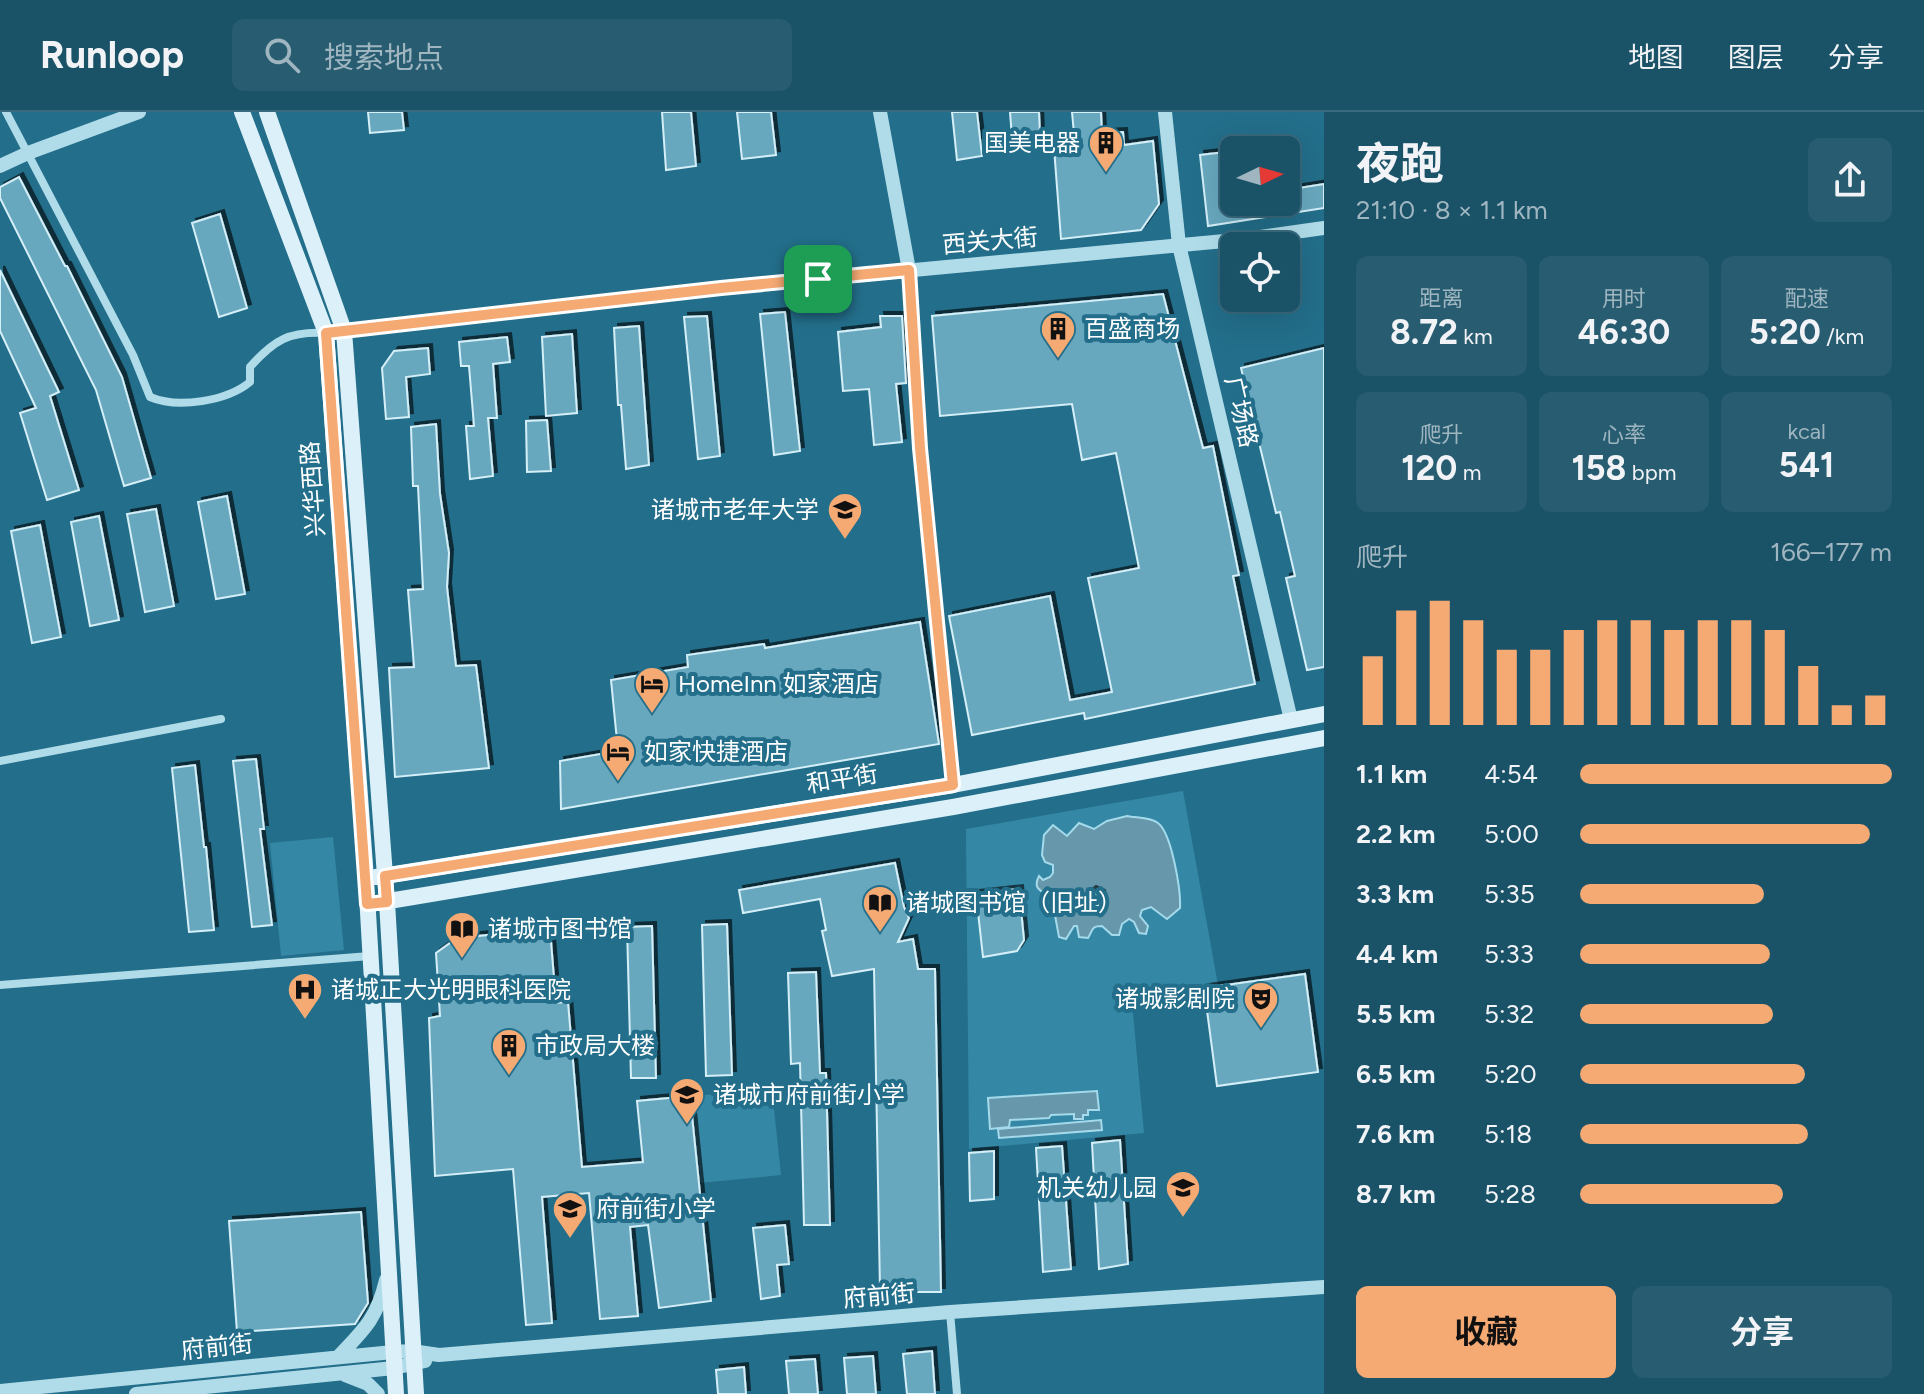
<!DOCTYPE html>
<html lang="zh">
<meta charset="utf-8">
<style>
:root{--surface:#1a5268;--page:#275c71;--text:#f1f3f6;--muted:#9fb6c0;--line:#38697c;--accent:#f5a973}
body{margin:0;font-family:Figtree,"Noto Sans SC",sans-serif;background:var(--page);color:var(--text);height:100vh;display:flex;flex-direction:column;font-size:30px;white-space:nowrap}
*{box-sizing:border-box;margin:0}
p{font-size:26px;color:var(--muted)}
.icon{flex:none;width:44px;height:44px;fill:none;stroke:currentColor;stroke-width:2;stroke-linecap:round;stroke-linejoin:round}
.map{position:relative;flex:1;overflow:hidden}
.side{display:flex;flex-direction:column;background:var(--surface);width:600px}
.side>*{flex:none}
.needle{width:52px;rotate:85deg}
.tools{position:absolute;left:1220px;top:24px;display:grid;gap:16px}
.tools a{display:grid;place-items:center;width:80px;height:80px;border-radius:12px;background:var(--surface);box-shadow:0 8px 32px #0002,0 0 0 2px var(--line);font-size:40px}
.pin{position:absolute;display:grid;place-items:center;width:68px;height:68px;color:#fff;margin:-34px;border-radius:16px;box-shadow:0 4px 12px #0006}
.round{display:grid;place-items:center;flex:none;width:84px;height:84px;border-radius:12px;background:var(--page)}
.overview{display:flex;align-items:center;justify-content:space-between;height:136px;padding:0 32px}
h1{font-size:44px;font-weight:700;line-height:60px}
.figures{display:grid;grid-template-columns:repeat(3,1fr);gap:12px;height:136px;padding:8px 32px}
.figures div{display:grid;align-content:center;border-radius:12px;background:var(--page);text-align:center}
.figures b{font-size:34px;font-weight:700}
.figures small{font-size:22px;font-weight:400}
.figures p{font-size:22px}
.chart{height:224px;padding:16px 32px}
.chart p{display:flex;justify-content:space-between}
.chart svg{width:100%;height:144px;margin-top:8px;stroke:var(--accent);stroke-width:6}
.cta{display:flex;gap:16px;margin-top:auto;padding:16px 32px}
.cta a{flex:1;height:92px;border-radius:12px;background:var(--accent);color:#111;font-size:32px;font-weight:700;line-height:92px;text-align:center}
.cta a+a{background:var(--page);color:var(--text)}
ul{padding:0 32px;list-style:none;font-size:26px}
li{display:grid;grid-template-columns:128px 96px 1fr;align-items:center;height:60px}
li i{height:20px;border-radius:10px;background:var(--accent)}
header{display:flex;align-items:center;gap:48px;box-sizing:border-box;height:112px;padding:0 40px;background:var(--surface);border-bottom:2px solid var(--line)}
header strong{font-size:38px}
nav{display:flex;gap:44px;margin-inline-start:auto;font-size:28px}
.search{width:560px;height:72px;background:var(--page);display:flex;align-items:center;gap:20px;box-sizing:border-box;padding:0 28px;border-radius:12px;color:var(--muted);font-size:30px}
main{display:flex;flex:1;min-height:0}
.map>svg:first-child{display:block}
.green{fill:#3488a5}
.water{fill:#6697aa;stroke:#a4daeb;stroke-width:2}
.building{fill:#68a8be;stroke:#d5eff8;stroke-width:2;filter:url(#shadow)}
.lines{fill:none;stroke-linecap:round;stroke-linejoin:round}
.minor{stroke:#b0dcea;stroke-width:8}
.tertiary{stroke:#b0dcea;stroke-width:14}
.secondary{stroke:#dbf0f8;stroke-width:16}
.route-casing{stroke:#fff;stroke-width:16}
.route{stroke:#f5a973;stroke-width:10}
.labels{text-anchor:middle;stroke-width:8;stroke-linejoin:round;paint-order:stroke}
.poi-label{font-size:24px;fill:#fff;stroke:#236e8a;text-anchor:start}
.street-label{font-size:24px;fill:#fff;stroke:#236e8a}
</style>
<header>
<strong>Runloop</strong>
<div class="search"><svg class="icon" aria-label="search" viewBox="0 0 24 24"><circle cx="10" cy="10" r="6"/><path d="M15 15l6 6"/></svg>搜索地点</div>
<nav><a>地图</a><a>图层</a><a>分享</a></nav>
</header>
<main>
<div class="map">
<svg width="1324" height="1282" viewBox="0 0 1324 1282">
<defs>
<filter id="shadow"><feDropShadow dx="4" dy="-4" stdDeviation="0" flood-color="#0009"/></filter>
</defs>
<rect width="100%" height="100%" fill="#236e8a"/>
<path class="green" d="M1183 679 1218 873 1131 879 1144 1021 969 1037 966 717Z
M333 725 344 838 281 844 270 731Z
M772 978 781 1063 700 1071 690 984Z"/>
<path class="water" d="M1127 704C1136 706 1151 705 1158 711 1172 722 1181 779 1180 796L1167 807 1151 795 1142 798 1140 804 1148 814 1146 822 1139 821 1134 810 1129 807 1122 812 1119 823H1112L1102 814C1091 814 1093 818 1088 826L1079 825 1077 814H1074L1066 827 1059 825 1052 787C1045 779 1031 779 1039 764L1043 768 1050 765 1053 761V753L1045 750 1042 743 1044 723 1053 713 1067 724 1079 711 1094 717 1107 709Z
M1097 979 1099 998H1088V1003H1083V1007H1074V1002L1051 1003 1049 1006 1010 1008 1009 1015 990 1017 988 986Z
M1101 1008 1102 1018 999 1026 998 1017Z"/>
<path class="building" d="M368 0H402L404 18 370 21Z
M662 0H691L696 54 666 58Z
M737 0H771L776 43 742 47Z
M952 0H977L982 44 957 48Z
M1010 0H1039L1040 23 1012 26Z
M1072 0H1101L1102 21 1123 20 1124 33 1153 29 1159 92 1141 118 1061 127 1053 23 1074 22Z
M1234 39V90H1286V78L1324 72V96L1208 114 1200 43Z
M19 65 65 154H67L122 265 151 366 124 374 96 278 0 86V75Z
M220 102 247 196 219 205 192 111Z
M0 158 59 280 50 284 79 378 47 388 20 301 36 296 0 219Z
M1163 182 1203 336 1213 334 1239 463 1233 464 1255 572 1085 607 1084 601 972 623 949 504 1050 484 1070 588 1112 580 1088 466 1139 456 1116 341 1082 348 1072 292 940 304 932 204Z
M785 200 800 339 774 343 760 202Z
M707 204 720 344 698 347 684 205Z
M880 204H902L906 271 896 272 902 330 874 333 869 277 843 279 838 220 881 215Z
M639 214 649 353 626 357 621 293H618L614 216Z
M572 222 577 301 546 304 542 225Z
M507 225 510 250 493 252 497 306H488L493 364 470 367 466 314H474L469 254H461L459 230Z
M428 236 430 262 406 265 409 305 386 307 382 256 394 239Z
M1324 236V555L1307 558 1286 466 1295 464 1280 400 1276 401 1241 256Z
M547 308 551 359 527 360 526 309Z
M436 312 440 382 449 441 447 475 456 554 476 553 489 656 395 665 389 556 414 555 408 478 423 477 418 374H413L411 315Z
M227 384 245 482 216 487 198 390Z
M156 397 174 494 145 500 127 402Z
M99 404 119 508 90 514 71 410Z
M40 413 61 525 32 531 11 419Z
M920 510 939 632 561 697 560 649 618 639 611 568 688 555 687 543 764 532 765 536Z
M256 647 264 717H260L272 813 252 815 233 649Z
M195 653 204 735H206L214 818 189 820 172 656Z
M895 751 904 795 909 806 898 830 913 827 918 857H935L941 1180H917V1176L880 1178 874 857 832 864 822 819 826 818 820 787 743 801 739 778Z
M1019 777 1024 828 1017 839 983 845 976 782Z
M1092 778 1101 782 1102 790 1095 796 1086 793 1084 784Z
M727 812 732 963 706 964 702 813Z
M652 814 656 966H631L627 815Z
M550 817 556 891 568 890 582 1055 643 1050 637 989 690 984 711 1189 659 1196 648 1113 630 1115 638 1204 600 1207 589 1081 542 1085 552 1211 526 1213 513 1057 435 1064 429 906 440 904 436 841 457 826Z
M816 860 820 961H826L830 1113H804L800 951 791 952 788 861Z
M1305 862 1318 960 1217 974 1204 876Z
M1120 1028 1128 1152 1099 1157 1092 1031Z
M1062 1034 1071 1157 1043 1160 1036 1036Z
M994 1039V1087L970 1089 969 1041Z
M361 1100 368 1191 355 1212 237 1220 229 1109Z
M785 1113 789 1152 777 1153 780 1184 761 1187 753 1116Z
M932 1239 935 1282H907L903 1242Z
M873 1244 876 1282H847L844 1246Z
M815 1247 818 1282H789L786 1249Z
M744 1255 746 1282H718L716 1258Z"/>
<g class="lines">
<path class="minor" d="M6 0 133 243 150 285C178 297 227 289 250 270V255C274 228 289 219 326 221
M0 649 221 607
M0 873 370 844
M950 1200 957 1282"/>
<path class="tertiary" d="M880 0 909 158 920 336 953 673
M1165 0 1179 133 1291 608
M0 54 28 41 139 0
M326 221 721 176 1246 127 1324 116
M338 1245C365 1217 377 1206 386 1168
M345 1263 368 1272 378 1282
M0 1279 393 1240 412 1239 439 1243 950 1200 1324 1175
M136 1282 394 1256 425 1249"/>
<path class="secondary" d="M242 0 326 221 366 766 396 1282
M267 0 344 219 387 790 416 1282
M376 765 953 673 1324 602
M377 791 953 695 1324 626"/>
</g>
<g class="lines">
<defs>
<path id="route" d="M909 158 920 336 953 673 385 764 387 790 367 792 326 221 721 176Z"/>
</defs>
<use href="#route" class="route-casing"/>
<use href="#route" class="route"/>
</g>
<defs>
<symbol id="building-pin" viewBox="-11 -11 22 30"><path d="M0 17L-7.5 6A9.5 9.5 0 1 1 7.5 6Z" fill="#f5a973" stroke="#236e8a"/><path d="M-4-6H4V6H1V3H-1V6H-4ZM-2.5-4.3h1.7v1.8h-1.7ZM.8-4.3h1.7v1.8H.8ZM-2.5-1h1.7V.8h-1.7ZM.8-1h1.7V.8H.8Z" fill="#111"/></symbol>
<symbol id="school-pin" viewBox="-11 -11 22 30"><path d="M0 17L-7.5 6A9.5 9.5 0 1 1 7.5 6Z" fill="#f5a973" stroke="#236e8a"/><path d="M0-5L7-2L0 1L-7-2ZM-4 1L0 2.5L4 1V4Q0 6-4 4Z" fill="#111"/></symbol>
<symbol id="hotel-pin" viewBox="-11 -11 22 30"><path d="M0 17L-7.5 6A9.5 9.5 0 1 1 7.5 6Z" fill="#f5a973" stroke="#236e8a"/><path d="M-6-4.5h1.5V1H6V5H4.5V3h-9V5H-6ZM-4 0a1.8 1.8 0 1 1 3.6 0ZM.5 0V-2.5h3Q6-2.5 6 0Z" fill="#111"/></symbol>
<symbol id="library-pin" viewBox="-11 -11 22 30"><path d="M0 17L-7.5 6A9.5 9.5 0 1 1 7.5 6Z" fill="#f5a973" stroke="#236e8a"/><path d="M-6-4Q-3-5.5-.7-3.5V5Q-3 3-6 4ZM6-4Q3-5.5 .7-3.5V5Q3 3 6 4Z" fill="#111"/></symbol>
<symbol id="hospital-pin" viewBox="-11 -11 22 30"><path d="M0 17L-7.5 6A9.5 9.5 0 1 1 7.5 6Z" fill="#f5a973" stroke="#236e8a"/><path d="M-5-5h3v3.5h4V-5h3V5h-3V1.5h-4V5h-3Z" fill="#111"/></symbol>
<symbol id="theatre-pin" viewBox="-11 -11 22 30"><path d="M0 17L-7.5 6A9.5 9.5 0 1 1 7.5 6Z" fill="#f5a973" stroke="#236e8a"/><path d="M-5-5.5Q0-4 5-5.5V0Q5 5 0 6Q-5 5-5 0ZM-3.3-2.5H-1v1.5H-3.3ZM1-2.5H3.3v1.5H1ZM-2.8 1Q0 5.5 2.8 1Z" fill="#111"/></symbol>
</defs>
<g fill-rule="evenodd">
<use href="#building-pin" x="1086" y="11" width="40" height="54"/>
<use href="#building-pin" x="1038" y="197" width="40" height="54"/>
<use href="#school-pin" x="825" y="378" width="40" height="54"/>
<use href="#hotel-pin" x="632" y="552" width="40" height="54"/>
<use href="#hotel-pin" x="598" y="620" width="40" height="54"/>
<use href="#library-pin" x="860" y="771" width="40" height="54"/>
<use href="#library-pin" x="442" y="797" width="40" height="54"/>
<use href="#hospital-pin" x="285" y="858" width="40" height="54"/>
<use href="#theatre-pin" x="1241" y="867" width="40" height="54"/>
<use href="#building-pin" x="489" y="914" width="40" height="54"/>
<use href="#school-pin" x="667" y="963" width="40" height="54"/>
<use href="#school-pin" x="1163" y="1056" width="40" height="54"/>
<use href="#school-pin" x="550" y="1077" width="40" height="54"/>
</g>
<g class="labels">
<g class="poi-label">
<text x="1080" y="39" text-anchor="end">国美电器</text>
<text x="1084" y="225">百盛商场</text>
<text x="819" y="406" text-anchor="end">诸城市老年大学</text>
<text x="678" y="580">HomeInn 如家酒店</text>
<text x="644" y="648">如家快捷酒店</text>
<text x="906" y="799">诸城图书馆（旧址）</text>
<text x="488" y="825">诸城市图书馆</text>
<text x="331" y="886">诸城正大光明眼科医院</text>
<text x="1235" y="895" text-anchor="end">诸城影剧院</text>
<text x="535" y="942">市政局大楼</text>
<text x="713" y="991">诸城市府前街小学</text>
<text x="1157" y="1084" text-anchor="end">机关幼儿园</text>
<text x="596" y="1105">府前街小学</text>
</g>
<g class="street-label">
<text transform="translate(990 129) rotate(-5)" y="8">西关大街</text>
<text transform="translate(1241 300) rotate(77)" y="8">广场路</text>
<text transform="translate(313 377) rotate(-94)" y="8">兴华西路</text>
<text transform="translate(842 667) rotate(-9)" y="8">和平街</text>
<text transform="translate(879 1184) rotate(-5)" y="8">府前街</text>
<text transform="translate(217 1235) rotate(-6)" y="8">府前街</text>
</g>
</g>
</svg>
<div class="tools">
<a><svg class="needle" viewBox="-14 -14 28 28"><path d="M0-13l5 13h-10z" fill="#e53935"/><path d="M0 13l5-13h-10z" fill="#9fb6c0"/></svg></a>
<a><svg class="icon" aria-label="locate" viewBox="0 0 24 24"><circle cx="12" cy="12" r="6"/><path d="M12 2v4M12 18v4M2 12h4M18 12h4"/></svg></a>
</div>
<div class="pin" style="left:818px;top:167px;background:#1e9e55"><svg class="icon" aria-label="arrive" viewBox="0 0 24 24"><path d="M6 21V4h12l-3 4 3 4H6"/></svg></div>
</div>
<section class="side">
<div class="overview"><div><h1>夜跑</h1><p>21:10 · 8 × 1.1 km</p></div><a class="round"><svg class="icon" aria-label="share" viewBox="0 0 24 24"><path d="M12 15V3M7 8l5-5 5 5M5 13v7h14v-7"/></svg></a></div>
<div class="figures">
<div><p>距离</p><b>8.72<small> km</small></b></div>
<div><p>用时</p><b>46:30</b></div>
<div><p>配速</p><b>5:20<small> /km</small></b></div>
</div>
<div class="figures">
<div><p>爬升</p><b>120<small> m</small></b></div>
<div><p>心率</p><b>158<small> bpm</small></b></div>
<div><p>kcal</p><b>541</b></div>
</div>
<div class="chart"><p><span>爬升</span>166–177 m</p>
<svg viewBox="0 0 160 44" preserveAspectRatio="none"><path d="M5 44V23M15 44V9M25 44V6M35 44V12M45 44V21M55 44V21M65 44V15M75 44V12M85 44V12M95 44V15M105 44V12M115 44V12M125 44V15M135 44V26M145 44V38M155 44V35"/></svg>
</div>
<ul>
<li><b>1.1 km</b>4:54<i style="width:100%"></i></li>
<li><b>2.2 km</b>5:00<i style="width:93%"></i></li>
<li><b>3.3 km</b>5:35<i style="width:59%"></i></li>
<li><b>4.4 km</b>5:33<i style="width:61%"></i></li>
<li><b>5.5 km</b>5:32<i style="width:62%"></i></li>
<li><b>6.5 km</b>5:20<i style="width:72%"></i></li>
<li><b>7.6 km</b>5:18<i style="width:73%"></i></li>
<li><b>8.7 km</b>5:28<i style="width:65%"></i></li>
</ul>
<div class="cta"><a>收藏</a><a>分享</a></div>
</section>
</main>
